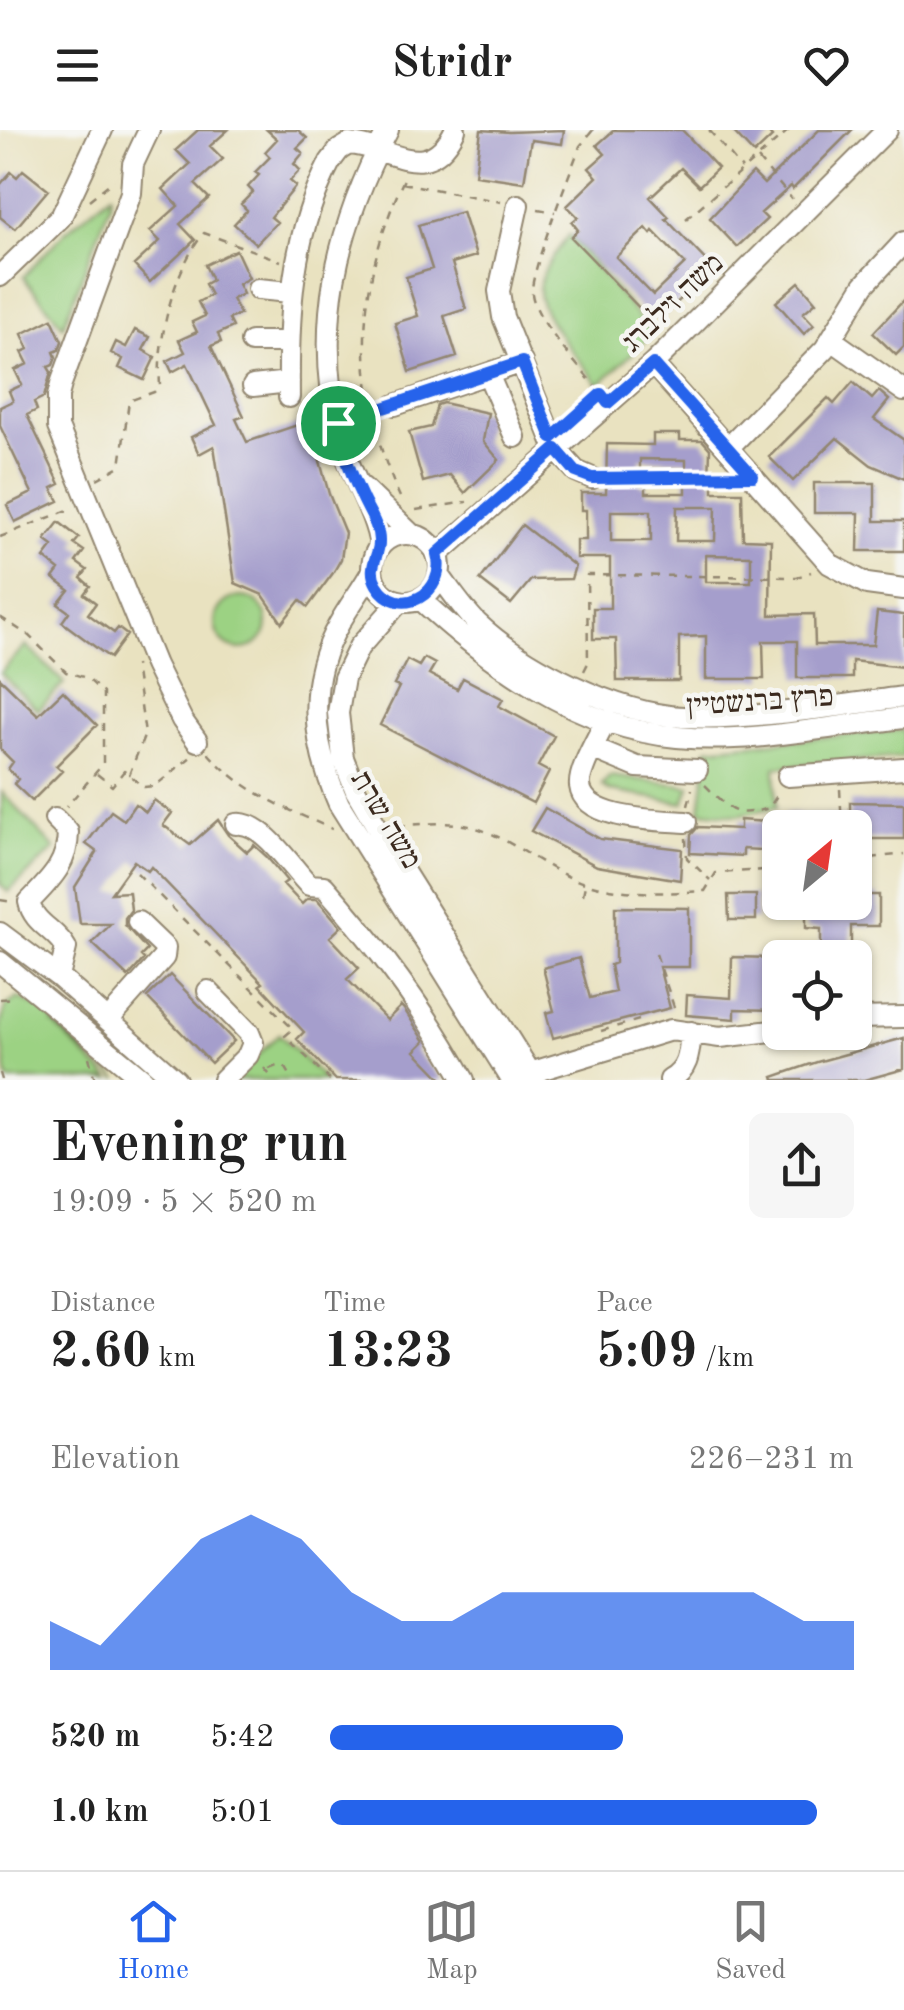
<!DOCTYPE html>
<meta charset="utf-8">
<style>
:root{--surface:#fff;--page:#f6f6f6;--text:#222;--muted:#767676;--line:#e0e0e0;--accent:#2563eb}
body{margin:0;font-family:"Old Standard TT","Frank Ruhl Libre",serif;background:var(--page);color:var(--text);height:100vh;display:flex;flex-direction:column;font-size:38px;white-space:nowrap}
*{box-sizing:border-box;margin:0}
p{font-size:32px;color:var(--muted)}
.icon{flex:none;width:55px;height:55px;fill:none;stroke:currentColor;stroke-width:2;stroke-linecap:round;stroke-linejoin:round}
.map{position:relative;height:950px;overflow:hidden}
.panel{display:flex;flex-direction:column;background:var(--surface);flex:1}
.panel>*{flex:none}
.needle{width:65px;rotate:29deg}
.buttons{position:absolute;left:762px;top:680px;display:grid;gap:20px}
.buttons a{display:grid;place-items:center;width:110px;height:110px;border-radius:15px;background:var(--surface);box-shadow:0 2px 8px #0004;font-size:50px}
.pin{position:absolute;display:grid;place-items:center;width:85px;height:85px;color:#fff;margin:-42px;border:5px solid #fff;border-radius:50%;box-shadow:0 2px 10px #0007}
.round{display:grid;place-items:center;flex:none;width:105px;height:105px;border-radius:15px;background:var(--page)}
.summary{display:flex;align-items:center;justify-content:space-between;height:170px;padding:0 50px}
h1{font-size:55px;font-weight:800;line-height:75px}
.metrics{display:grid;grid-template-columns:repeat(3,1fr);gap:15px;height:170px;padding:10px 50px}
.metrics div{display:grid;align-content:center}
.metrics b{font-size:50px;font-weight:800}
.metrics small{font-size:28px;font-weight:400}
.metrics p{font-size:28px}
.chart{height:280px;padding:20px 50px}
.chart p{display:flex;justify-content:space-between}
.chart svg{width:100%;height:180px;margin-top:10px;fill:var(--accent);opacity:.7}
ul{padding:0 50px;list-style:none;font-size:32px}
li{display:grid;grid-template-columns:160px 120px 1fr;align-items:center;height:75px}
li i{height:25px;border-radius:12px;background:var(--accent)}
header{display:flex;justify-content:space-between;align-items:center;height:130px;padding:0 50px;background:var(--surface);font-size:45px;font-weight:800}
.dock{display:flex;justify-content:space-around;align-items:center;height:140px;border-top:2px solid var(--line);background:var(--surface);font-size:28px;color:var(--muted)}
.dock a{display:grid;justify-items:center;gap:5px}
.dock .current{color:var(--accent)}
.map>svg:first-child{display:block}
.green{fill:#9cd283;stroke:#6c7e50;stroke-width:2.5}
.building{fill:#a59ecc;fill-rule:evenodd}
.lines{fill:none;stroke-linecap:round;stroke-linejoin:round}
.minor-casing{stroke:#92866f;stroke-width:24}
.path{stroke:#92866f;stroke-width:2.5;stroke-dasharray:8 8;stroke-linecap:butt}
.minor{stroke:#fff;stroke-width:20}
.route-casing{stroke:#fff;stroke-width:20}
.route{stroke:#2563eb;stroke-width:12}
.labels{text-anchor:middle;stroke-width:9;stroke-linejoin:round;paint-order:stroke}
.street-label{font-size:30px;fill:#3b2a1e;stroke:#f6f6f2}
</style>
<header><svg class="icon" aria-label="menu" viewBox="0 0 24 24"><path d="M4 6h16M4 12h16M4 18h16"/></svg>Stridr<svg class="icon" aria-label="heart" viewBox="0 0 24 24"><path d="M12 20l-8-8c-3-5 5-10 8-4 3-6 11-1 8 4z"/></svg></header>
<div class="map">
<svg width="904" height="950" viewBox="0 0 904 950">
<rect width="100%" height="100%" fill="#f6f6f2"/>
<filter id="ink" filterUnits="userSpaceOnUse"><feTurbulence type="fractalNoise" baseFrequency=".01" numOctaves="2"/><feDisplacementMap in="SourceGraphic" scale="20" xChannelSelector="R" yChannelSelector="G"/><feConvolveMatrix kernelMatrix="1 2 1 2 8 2 1 2 1" color-interpolation-filters="sRGB"/></filter>
<filter id="wash" filterUnits="userSpaceOnUse"><feTurbulence type="fractalNoise" baseFrequency=".0048" numOctaves="4" result="noise"/><feDisplacementMap in="SourceGraphic" scale="40" xChannelSelector="R" yChannelSelector="G"/><feGaussianBlur stdDeviation="2.25" result="paint"/><feColorMatrix in="noise" values="0 0 0 0 0 0 0 0 0 0 0 0 0 0 0 0 0 1.4 0 .05"/><feComposite in="paint" operator="in"/></filter>
<g filter="url(#wash)">
<rect width="100%" height="100%" fill="#e9e2c0"/>
<path class="green" d="M111 64 110 74 63 196 23 147 65 102Z
M569 105 653 204 599 255C583 234 539 187 539 161 539 141 558 121 569 105Z
M215 493a26 26 0 1 1 52 0a26 26 0 1 1-52 0Z
M26 515 64 553 38 580 0 543Z
M904 600V627L775 637 777 677 738 685 700 681 708 618Z
M610 646 690 656 684 673 610 661 602 655Z
M2 662 55 719 8 762 0 754Z
M18 868 40 878 118 950 52 893 110 950H8L0 896 6 876Z
M279 904 325 950H233Z"/>
<g id="blocks">
<path class="building" d="M198 0H228L210 16 223 29 195 54 209 68 180 94 195 110 150 152 134 135 160 111 150 101 178 76 163 59 190 34 176 20Z
M267 0H298L307 8 297 18 303 23 294 34 300 40 290 51 296 56 271 87 277 92 256 114 234 94 247 80 241 74 253 62 248 57 259 45 255 42 270 27 265 22 277 9Z
M481 0 509 2 564 0 562 14 531 10 524 52 475 45Z
M614 0H682L718 38 699 56 681 38 650 67 669 87 666 89 713 138 660 189 654 183 649 188 571 107 578 100 572 92 578 87 567 76 597 47 589 38 605 24 597 15ZM646 98 651 104 653 101 685 134 653 165 616 127Z
M732 0H766L772 7 754 24Z
M819 0H852L793 59 791 56 761 83 767 89 737 117 710 88 753 43 764 54Z
M23 40 48 60 15 99 0 87V55L11 42 17 47Z
M462 82 476 126 452 133 466 179 444 186 457 227 410 242 395 193 418 186 406 147 432 139 418 95Z
M236 120 249 148 238 154 243 164 232 169 240 184 229 189 233 197 218 204 221 212 211 216 244 286 236 289 247 312 309 291 329 364 345 403 341 429 333 443 308 477 300 470 282 493 263 465 235 453 214 316 199 324 191 307 216 295 187 234 172 242 167 231 185 222 179 210 197 202 192 192 205 186 198 172 211 165 205 154 212 150 205 135Z
M799 152 816 172 803 183 814 195 804 204 776 172Z
M904 170V217L896 225 873 203Z
M52 189 62 211 59 220 54 222 56 227 53 235 48 237 51 242 44 267 34 272 37 280 27 285 60 354 52 358 59 371 15 392 7 375 32 363 0 296V277L13 271 9 261 22 255 15 240 28 234 22 222 29 219 22 204Z
M135 200 150 207 143 220 155 227 144 250 119 238 123 229 111 223 116 212 126 217Z
M853 252 872 269 879 261 889 270 874 289 904 310V349L871 335 837 308 793 351 769 327 828 268 834 274Z
M443 273 488 283 483 311 499 330 465 363 450 345 423 352 409 302 431 297 437 275Z
M653 304H680V310H702L710 319 709 350H713V362H742L743 409 771 410 770 485 814 484 815 515H873L877 482 904 485V537L852 531V548H797V511H763L764 549H706V506L679 507V551H617L616 509H593V478H610V428H576V410H586V380H581V363H606L607 314 653 315ZM640 329 686 330V363H646V355H640ZM677 377H716L715 411H676ZM611 381H651V411H611ZM706 425 751 426V452H706Z
M814 353H875V391H904V421H858L859 383H814Z
M59 392 79 408 74 414 84 421 76 432 87 440 81 448 90 456 84 464 96 473 88 484 114 503 118 498 127 505 110 528 62 492 69 482 58 474 69 460 53 448 59 440 44 428 53 416 45 410Z
M522 395 575 436 571 449 531 450 511 474 480 450Z
M424 528 435 534 429 544 457 559 463 548 503 569 499 576 554 606 538 636 549 642 533 673 380 595 399 557 394 555 407 530 419 536Z
M0 548 38 585 63 561 97 595 56 636 62 641 32 671 14 654 18 649 8 639 13 632 0 619Z
M154 670 172 683 163 695 190 715 218 690 228 705 247 722 254 715 266 726 287 751 283 754 302 774 307 769H317L341 797 330 807 359 838 347 849 387 890 401 876 404 879 425 911 415 921 443 950H336L297 909 304 902 260 855 263 853 151 737 148 741 134 731 111 763 129 762 131 780 125 788V795L147 820 141 826 144 829 128 847 92 813 111 794H80L75 757 97 722 86 714 111 681 124 690 135 674 146 682Z
M850 672 904 673V709H855V698H784L785 683 850 687Z
M545 678 600 709 682 719 680 750 597 736 531 701Z
M740 690 780 693V721L743 719V726L690 723 691 705 698 697 740 699Z
M728 765H756V790H729Z
M855 765H879V796H851V828H821V799L806 798V772H855Z
M615 777 689 778V837H659L670 878 553 908 546 883 554 881 543 838 579 828 590 868 615 862 610 835 615 833Z
M732 827 780 828V880L735 879V889L686 885 687 865 731 868Z
M170 845 234 911 211 933 147 867Z
M904 908V939L864 950H774L773 947 817 932Z"/>
</g>
</g>
<g filter="url(#ink)">
<use href="#blocks" fill-opacity="0" stroke="#92866f" stroke-width="2.5"/>
<g class="lines">
<defs>
<path id="minor" d="M149 0 133 34 131 63 62 251 58 266V297L155 535 182 590 197 611
M518 75 499 161 503 187 556 319 576 341 592 348
M0 146 61 87 102 0
M258 159 290 162
M832 210 904 261
M251 212H289
M653 234 830 434 867 454 904 459
M488 244 515 307
M253 256 289 252
M289 267C288 184 291 107 330 32L339 20 349 14C390 16 428 56 455 0
M395 275 522 232
M728 318 825 219 864 155 904 112
M362 357 411 404
M372 438a34 34 0 1 1 68 0a34 34 0 1 1-68 0Z
M380 416C375 380 349 344 340 307 313 196 336 99 388 0
M437 425 653 234 887 0
M372 441C362 459 349 476 339 494 305 552 313 616 339 674L512 950
M439 445C451 461 463 479 477 493 525 538 617 584 683 587 757 590 831 576 904 567
M420 469C490 534 578 598 677 607 751 614 830 596 904 588
M400 471 359 517 344 548 338 583 343 628 356 661 394 726 535 950
M606 590C599 606 578 640 580 656 584 691 661 690 686 692
M594 619 637 637 697 640
M788 646 904 638
M55 689 68 702C68 734 50 750 29 772 33 793 56 800 66 818L59 847
M236 694C262 690 291 737 309 755L324 756C377 816 425 879 464 950
M0 803 59 847 176 950
M0 832 144 950
M208 861 249 903 253 913 248 925 223 950
M855 888 904 887
M109 889 164 827 165 818 138 792
M520 946 671 900 720 907 780 900
M670 950C689 939 689 923 691 902"/>
</defs>
<use href="#minor" class="minor-casing"/>
<path class="path" d="M593 0 580 16C571 41 529 144 532 164 536 192 580 237 598 260
M709 0 742 39
M758 29 792 69
M402 53 501 72
M89 70 114 50
M538 79 555 82
M686 89 789 0
M299 283 316 279
M354 288 380 280
M609 348 726 347
M97 349 120 336 129 271 154 262 160 256C157 208 173 141 204 103L281 131
M400 367C350 258 355 154 405 47
M416 380 467 372
M0 407 73 378
M0 487 28 505 66 542 87 548 103 563V634L66 677
M584 541 588 533 587 445 797 447 811 442
M208 623C241 661 287 679 332 699
M97 644 112 656 124 641 144 657 155 656 192 626
M129 645 145 604 135 535
M705 655C730 679 731 689 769 678L780 661
M840 659 842 698
M688 676 692 659
M398 696C421 694 446 691 469 696 511 706 546 742 588 754 626 765 667 763 705 761L716 743 780 739
M686 708 687 728 710 750
M855 730 904 724
M137 743 293 899 285 906 330 950
M583 765 585 755
M0 770 13 772
M656 824 675 880 671 882
M0 869 15 868
M601 901 639 890
M89 927 95 950
M264 938 274 950
M269 939 277 936 286 938 293 950
M0 943 2 950"/>
<use href="#minor" class="minor"/>
</g>
</g>
<g class="lines" filter="url(#ink)">
<defs>
<path id="route" d="M522 232 552 308 601 264 608 273 653 234 753 346 592 348 576 342 556 319 437 424C448 463 399 491 377 455 366 437 380 426 379 411 379 395 368 381 362 367 351 344 341 318 338 293Z"/>
</defs>
<use href="#route" class="route-casing"/>
<use href="#route" class="route"/>
</g>
<g class="labels">
<g class="street-label">
<text transform="translate(672 172) rotate(-44)" y="10">משה זילברג</text>
<text transform="translate(760 570) rotate(-4)" y="10">פרץ ברנשטיין</text>
<text transform="translate(387 689) rotate(59)" y="10">משה שרת</text>
</g>
</g>
</svg>
<div class="buttons">
<a><svg class="needle" viewBox="-14 -14 28 28"><path d="M0-13l5 13h-10z" fill="#e53935"/><path d="M0 13l5-13h-10z" fill="#767676"/></svg></a>
<a><svg class="icon" aria-label="locate" viewBox="0 0 24 24"><circle cx="12" cy="12" r="6"/><path d="M12 2v4M12 18v4M2 12h4M18 12h4"/></svg></a>
</div>
<div class="pin" style="left:338px;top:293px;background:#1e9e55"><svg class="icon" aria-label="arrive" viewBox="0 0 24 24"><path d="M6 21V4h12l-3 4 3 4H6"/></svg></div>
</div>
<section class="panel">
<div class="summary"><div><h1>Evening run</h1><p>19:09 · 5 × 520 m</p></div><a class="round"><svg class="icon" aria-label="share" viewBox="0 0 24 24"><path d="M12 15V3M7 8l5-5 5 5M5 13v7h14v-7"/></svg></a></div>
<div class="metrics">
<div><p>Distance</p><b>2.60<small> km</small></b></div>
<div><p>Time</p><b>13:23</b></div>
<div><p>Pace</p><b>5:09<small> /km</small></b></div>
</div>
<div class="chart"><p><span>Elevation</span>226–231 m</p>
<svg viewBox="0 0 160 44" preserveAspectRatio="none"><path d="M0 44V32L10 38L20 25L30 12L40 6L50 12L60 25L70 32L80 32L90 25L100 25L110 25L120 25L130 25L140 25L150 32L160 32V44z"/></svg>
</div>
<ul>
<li><b>520 m</b>5:42<i style="width:56%"></i></li>
<li><b>1.0 km</b>5:01<i style="width:93%"></i></li>
</ul>
</section>
<nav class="dock">
<a class="current"><svg class="icon" aria-label="home" viewBox="0 0 24 24"><path d="M3 11l9-7 9 7M6 9v11h12V9"/></svg>Home</a>
<a><svg class="icon" aria-label="map" viewBox="0 0 24 24"><path d="M3 6l6-2 6 2 6-2v14l-6 2-6-2-6 2zM9 4v14M15 6v14"/></svg>Map</a>
<a><svg class="icon" aria-label="saved" viewBox="0 0 24 24"><path d="M7 4h10v16l-5-4-5 4z"/></svg>Saved</a>
</nav>
